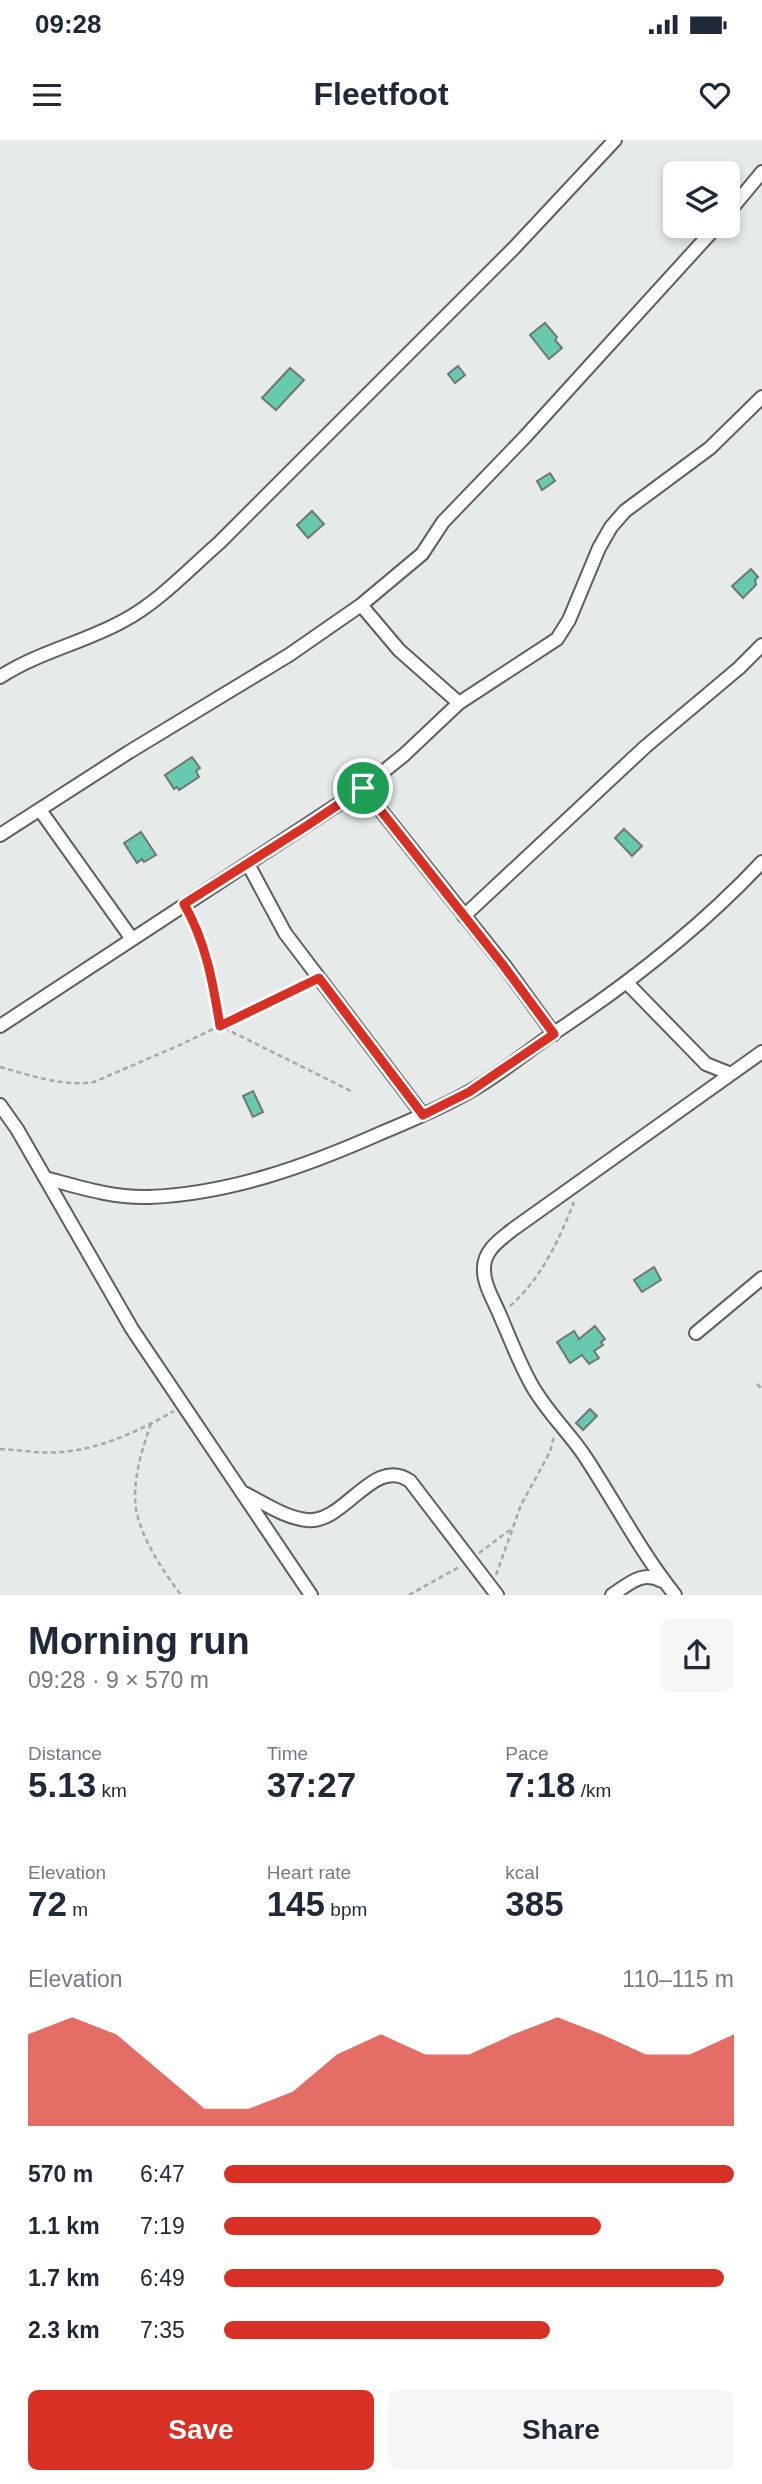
<!DOCTYPE html>
<meta charset="utf-8">
<style>
:root{--surface:#fff;--page:#f6f6f7;--text:#1f2937;--muted:#747a83;--accent:#d93025}
body{margin:0;font-family:Helvetica,sans-serif;background:var(--page);color:var(--text);height:100vh;display:flex;flex-direction:column;font-size:26px;white-space:nowrap}
*{box-sizing:border-box;margin:0}
p{font-size:23px;color:var(--muted)}
.icon{flex:none;width:38px;height:38px;fill:none;stroke:currentColor;stroke-width:2;stroke-linecap:round;stroke-linejoin:round}
.map{position:relative;height:1455px;overflow:hidden}
.sheet{display:flex;flex-direction:column;background:var(--surface);flex:1}
.sheet>*{flex:none}
.buttons{position:absolute;left:663px;top:21px;display:grid;gap:14px}
.buttons a{display:grid;place-items:center;width:77px;height:77px;border-radius:10px;background:var(--surface);box-shadow:0 4px 10px #0003;font-size:35px}
.pin{position:absolute;display:grid;place-items:center;width:60px;height:60px;color:#fff;margin:-30px;border:4px solid #fff;border-radius:50%;box-shadow:0 2px 7px #0007}
.round{display:grid;place-items:center;flex:none;width:74px;height:74px;border-radius:10px;background:var(--page)}
.head{display:flex;align-items:center;justify-content:space-between;height:119px;padding:0 28px}
h1{font-size:38px;font-weight:700;line-height:52px}
.metrics{display:grid;grid-template-columns:repeat(3,1fr);gap:10px;height:119px;padding:7px 28px}
.metrics div{display:grid;align-content:center}
.metrics b{font-size:35px;font-weight:700}
.metrics small{font-size:19px;font-weight:400}
.metrics p{font-size:19px}
.chart{height:196px;padding:14px 28px}
.chart p{display:flex;justify-content:space-between}
.chart svg{width:100%;height:126px;margin-top:7px;fill:var(--accent);opacity:.7}
.primary-button{display:flex;gap:14px;margin-top:auto;padding:14px 28px}
.primary-button a{flex:1;height:80px;border-radius:10px;background:var(--accent);color:#fff;font-size:28px;font-weight:700;line-height:80px;text-align:center}
.primary-button a+a{background:var(--page);color:var(--text)}
ul{padding:0 28px;list-style:none;font-size:23px}
li{display:grid;grid-template-columns:112px 84px 1fr;align-items:center;height:52px}
li i{height:18px;border-radius:9px;background:var(--accent)}
.status{display:flex;justify-content:space-between;align-items:center;height:49px;padding:0 35px;background:var(--surface);direction:ltr}
.status svg{height:19px;fill:currentColor}
header{display:flex;justify-content:space-between;align-items:center;height:91px;padding:0 28px;background:var(--surface);font-size:32px;font-weight:700}
.map>svg:first-child{display:block}
.building{fill:#66c9b0;stroke:#717675;stroke-width:2}
.lines{fill:none;stroke-linecap:round;stroke-linejoin:round}
.street-casing{stroke:#5c615f;stroke-width:16}
.path{stroke:#a5a9a7;stroke-width:2.5;stroke-dasharray:5 3.5;stroke-linecap:butt}
.street{stroke:#fff;stroke-width:12}
.route-casing{stroke:#fff;stroke-width:14}
.route{stroke:#d93025;stroke-width:9}
</style>
<div class="status"><b>09:28</b><svg viewBox="0 0 49 12"><path d="M0 12V9h3v3zM5 12V6h3v6zM10 12V3h3v9zM15 12V0h3v12zM26 1h20v11H26zM47 4h2v5h-2z"/></svg></div>
<header><svg class="icon" aria-label="menu" viewBox="0 0 24 24"><path d="M4 6h16M4 12h16M4 18h16"/></svg>Fleetfoot<svg class="icon" aria-label="heart" viewBox="0 0 24 24"><path d="M12 20l-8-8c-3-5 5-10 8-4 3-6 11-1 8 4z"/></svg></header>
<div class="map">
<svg width="762" height="1455" viewBox="0 0 762 1455">
<rect width="100%" height="100%" fill="#e6ebe9"/>
<path class="building" d="M545 183 557 197 555 200 562 208 549 219 530 195Z
M458 226 465 235 455 243 448 234Z
M290 228 304 240 276 270 262 258Z
M550 333 555 341 542 350 537 341Z
M312 371 324 384 308 398 297 385Z
M751 429 758 437 755 440 756 445 743 458 732 446Z
M192 617 200 628 196 631 199 637 179 650 177 647 174 649 165 635Z
M624 689 642 706 632 716 615 698Z
M141 692 156 715 144 722 142 719 137 723 124 703Z
M253 951 263 972 253 977 243 956Z
M654 1127 661 1140 642 1152 634 1140Z
M595 1186 605 1199 601 1202 603 1205 594 1211 599 1218 589 1224 582 1215 570 1223 557 1202 574 1191 579 1199Z
M590 1269 597 1276 583 1290 576 1283Z"/>
<g class="lines">
<defs>
<path id="street" d="M728 73 762 32
M361 465 399 510 459 563
M0 537C38 512 83 503 123 481 159 462 189 429 219 403L514 108 615 0
M363 648 504 825 554 894
M40 670 132 799
M0 695 129 612 289 515 361 465 422 414 443 382 524 298 717 86
M248 724 285 793 423 975
M464 776 645 607 739 528 762 505
M627 843 706 924 731 934
M0 886 363 648 404 615 459 563 557 499 569 480 599 408 611 387 625 371 710 308 762 257
M0 965 17 989 132 1189 311 1455
M45 1038C79 1047 112 1058 148 1057 229 1054 307 1026 381 993 410 981 440 968 467 953 498 936 525 913 554 893 628 844 701 787 762 722
M696 1193 762 1138
M242 1352C262 1362 285 1378 307 1380 345 1384 373 1315 410 1341L497 1455
M612 1455C629 1444 642 1430 662 1441
M675 1455C640 1411 615 1362 584 1315 567 1290 544 1269 530 1242 518 1220 509 1196 499 1173 493 1159 483 1143 484 1128 484 1110 500 1100 512 1090L762 912"/>
</defs>
<use href="#street" class="street-casing"/>
<path class="path" d="M191 776 206 814 220 886 353 952
M0 927C30 935 62 947 94 942L182 904 309 843
M510 1166C541 1139 559 1100 574 1062
M757 1244 762 1249
M151 1284C142 1308 132 1342 136 1369 141 1398 163 1431 181 1455
M0 1309C20 1310 41 1314 61 1312 101 1309 139 1291 174 1271
M479 1413 510 1390
M496 1435 521 1365 550 1312 554 1296
M409 1455 459 1427"/>
<use href="#street" class="street"/>
</g>
<g class="lines">
<defs>
<path id="route" d="M363 648 503 825 554 894 469 952 423 975 319 838 220 886C213 843 206 802 184 764L308 685Z"/>
</defs>
<use href="#route" class="route-casing"/>
<use href="#route" class="route"/>
</g>
</svg>
<div class="buttons">
<a><svg class="icon" aria-label="layers" viewBox="0 0 24 24"><path d="M12 4l9 5-9 5-9-5zM3 14l9 5 9-5"/></svg></a>
</div>
<div class="pin" style="left:363px;top:648px;background:#1e9e55"><svg class="icon" aria-label="arrive" viewBox="0 0 24 24"><path d="M6 21V4h12l-3 4 3 4H6"/></svg></div>
</div>
<section class="sheet">
<div class="head"><div><h1>Morning run</h1><p>09:28 · 9 × 570 m</p></div><a class="round"><svg class="icon" aria-label="share" viewBox="0 0 24 24"><path d="M12 15V3M7 8l5-5 5 5M5 13v7h14v-7"/></svg></a></div>
<div class="metrics">
<div><p>Distance</p><b>5.13<small> km</small></b></div>
<div><p>Time</p><b>37:27</b></div>
<div><p>Pace</p><b>7:18<small> /km</small></b></div>
</div>
<div class="metrics">
<div><p>Elevation</p><b>72<small> m</small></b></div>
<div><p>Heart rate</p><b>145<small> bpm</small></b></div>
<div><p>kcal</p><b>385</b></div>
</div>
<div class="chart"><p><span>Elevation</span>110–115 m</p>
<svg viewBox="0 0 160 44" preserveAspectRatio="none"><path d="M0 44V12L10 6L20 12L30 25L40 38L50 38L60 32L70 19L80 12L90 19L100 19L110 12L120 6L130 12L140 19L150 19L160 12V44z"/></svg>
</div>
<ul>
<li><b>570 m</b>6:47<i style="width:100%"></i></li>
<li><b>1.1 km</b>7:19<i style="width:74%"></i></li>
<li><b>1.7 km</b>6:49<i style="width:98%"></i></li>
<li><b>2.3 km</b>7:35<i style="width:64%"></i></li>
</ul>
<div class="primary-button"><a>Save</a><a>Share</a></div>
</section>
